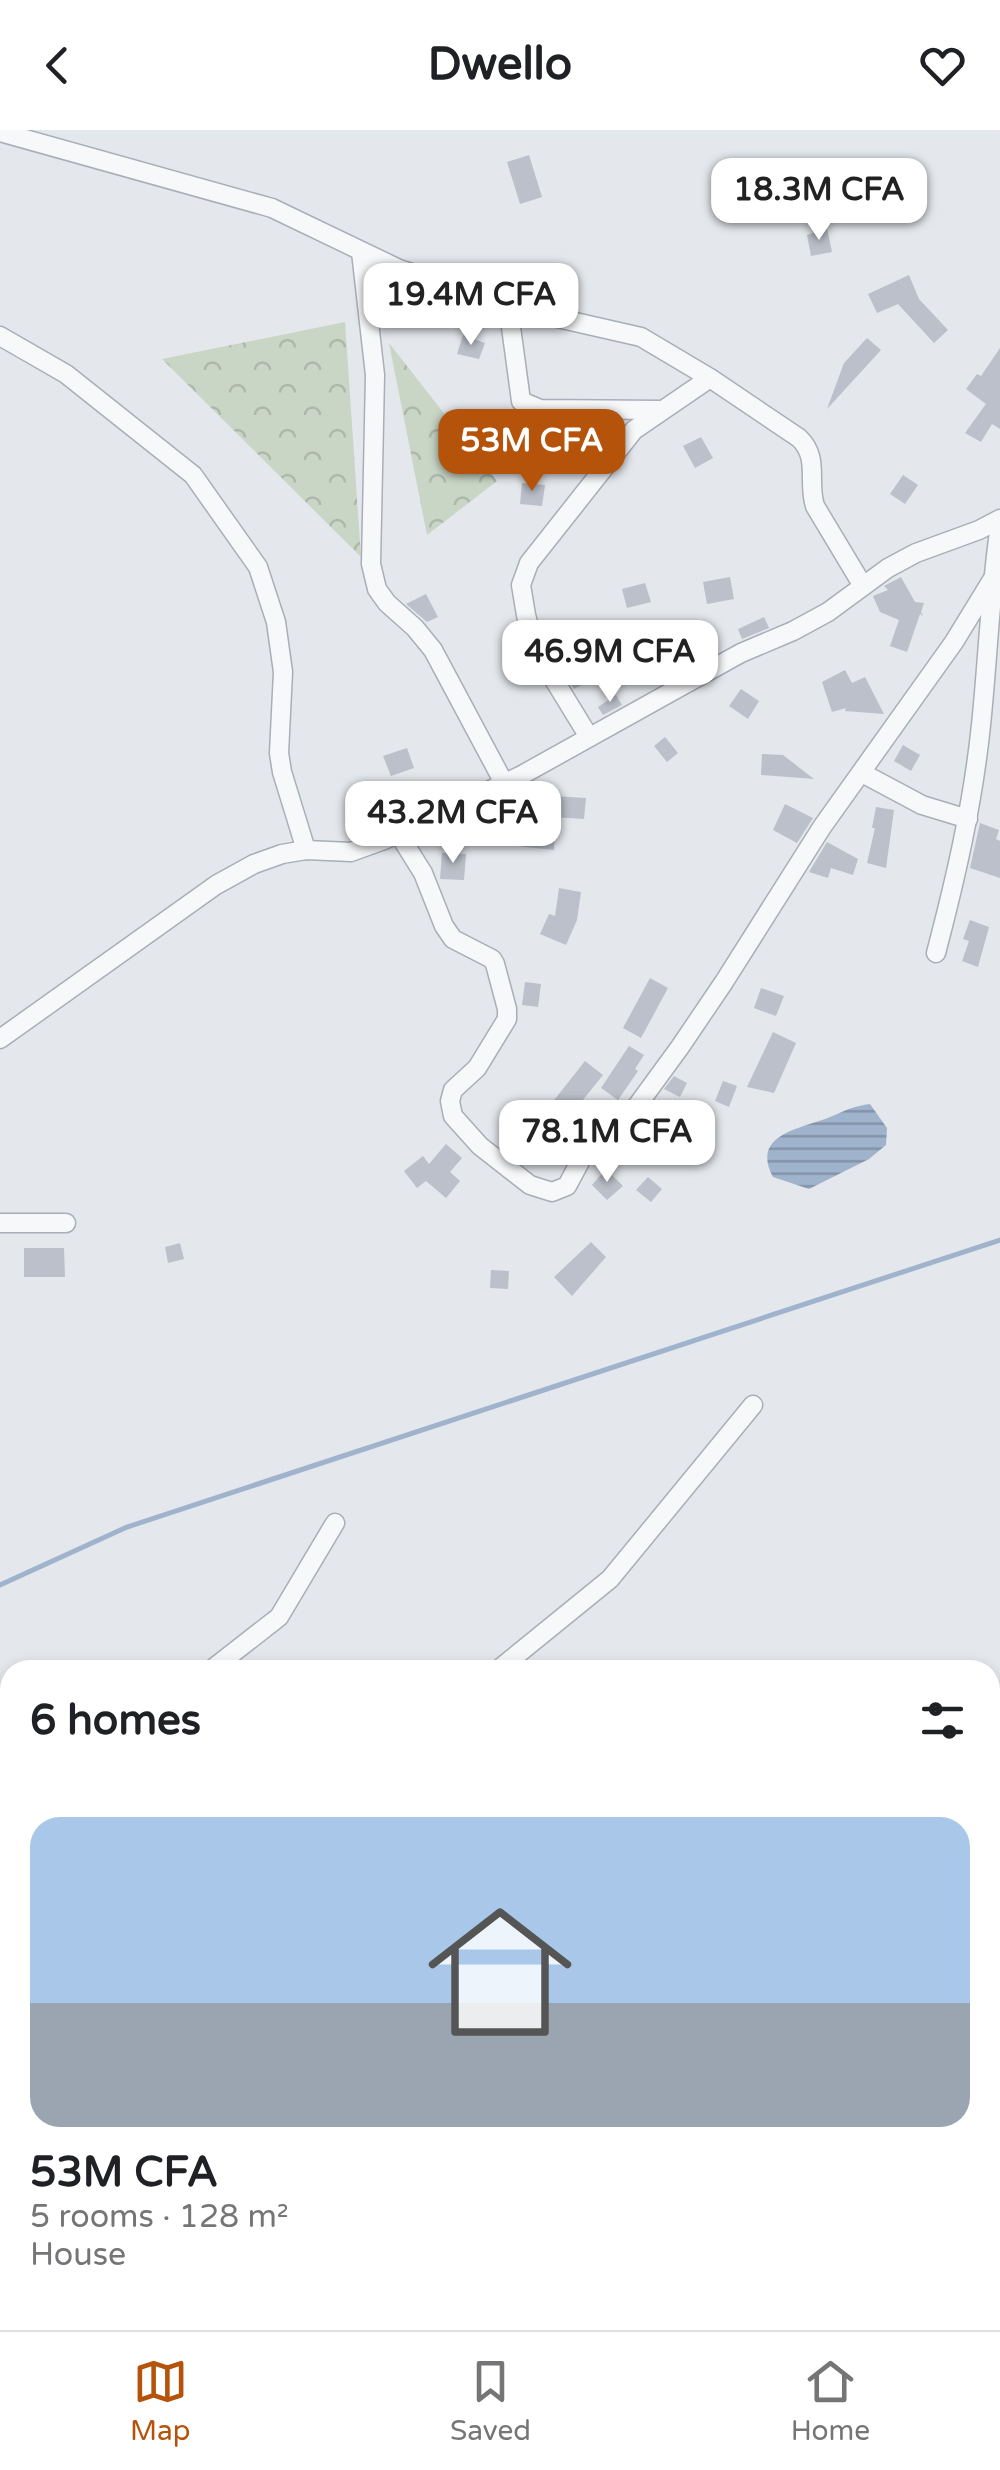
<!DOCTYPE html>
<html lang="en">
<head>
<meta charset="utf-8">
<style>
	:root { --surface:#fff; --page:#f6f6f6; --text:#202124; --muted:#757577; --line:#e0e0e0; --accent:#b45309 }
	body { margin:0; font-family:"Varela Round",sans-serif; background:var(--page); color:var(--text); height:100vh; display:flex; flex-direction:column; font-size:38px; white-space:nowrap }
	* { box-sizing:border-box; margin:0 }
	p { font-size:32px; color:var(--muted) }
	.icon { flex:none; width:55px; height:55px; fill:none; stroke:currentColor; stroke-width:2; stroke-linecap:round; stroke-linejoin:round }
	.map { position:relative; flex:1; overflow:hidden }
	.sheet { position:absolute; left:0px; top:1530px; width:1000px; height:670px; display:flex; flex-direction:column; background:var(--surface); border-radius:30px 30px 0 0; box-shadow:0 5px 15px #0003 }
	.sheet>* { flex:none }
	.price { position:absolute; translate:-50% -85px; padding:0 22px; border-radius:20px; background:#fff; color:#222; font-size:32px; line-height:65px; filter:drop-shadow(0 2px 5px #0008) }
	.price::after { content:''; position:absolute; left:50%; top:60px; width:30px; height:22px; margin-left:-15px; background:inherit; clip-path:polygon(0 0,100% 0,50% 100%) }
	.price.on { background:var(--accent); color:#fff }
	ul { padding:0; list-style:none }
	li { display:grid; align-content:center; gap:20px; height:530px; padding:0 30px }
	li span { display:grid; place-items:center; height:310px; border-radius:30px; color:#555 }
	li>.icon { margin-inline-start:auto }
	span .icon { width:180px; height:180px; fill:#fffc; stroke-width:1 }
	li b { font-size:42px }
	h2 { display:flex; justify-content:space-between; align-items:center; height:120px; padding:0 30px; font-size:42px }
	header { display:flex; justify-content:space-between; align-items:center; height:130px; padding:0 30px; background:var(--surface); font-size:45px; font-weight:700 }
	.tab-bar { display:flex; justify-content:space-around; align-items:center; height:140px; border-top:2px solid var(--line); background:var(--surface); font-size:28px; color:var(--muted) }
	.tab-bar a { display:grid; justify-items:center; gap:5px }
	.tab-bar .on { color:var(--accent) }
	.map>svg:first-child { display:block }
	.forest { fill:url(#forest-crowns) }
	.water { fill:url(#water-rules) }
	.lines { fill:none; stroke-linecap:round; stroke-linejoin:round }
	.stream { stroke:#9fb4cc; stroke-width:5 }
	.building { fill:#bbc0ca }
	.minor-casing { stroke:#a9aeb7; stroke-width:21 }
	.minor { stroke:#f7f8fa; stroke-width:18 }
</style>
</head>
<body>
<header><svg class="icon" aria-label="back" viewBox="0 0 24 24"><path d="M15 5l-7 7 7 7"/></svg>Dwello<svg class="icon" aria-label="heart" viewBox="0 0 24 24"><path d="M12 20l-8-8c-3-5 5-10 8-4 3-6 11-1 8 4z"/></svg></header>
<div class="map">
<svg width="1000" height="2200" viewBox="0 0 1000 2200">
	<defs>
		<pattern id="forest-crowns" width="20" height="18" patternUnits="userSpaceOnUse" patternTransform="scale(2.5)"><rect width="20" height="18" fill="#c9d6c5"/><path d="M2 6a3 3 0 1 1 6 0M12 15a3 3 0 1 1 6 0" fill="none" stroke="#adb8ab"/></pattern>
		<pattern id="water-rules" width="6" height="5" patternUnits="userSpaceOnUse" patternTransform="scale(2.5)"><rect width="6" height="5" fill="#9fb4cc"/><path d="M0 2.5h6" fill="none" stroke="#8293a7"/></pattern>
	</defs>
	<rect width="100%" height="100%" fill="#e4e7ec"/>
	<g class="forest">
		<path d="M345 192 361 427 162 229Z"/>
		<path d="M389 213 497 351 427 405Z"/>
	</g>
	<path class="water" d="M870 974 887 998 886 1015 869 1029 809 1059 773 1047C751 1006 797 999 825 989 844 982 848 977 870 974Z"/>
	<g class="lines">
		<path class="stream" d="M0 1455 127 1397 1000 1110"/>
	</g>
	<g class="building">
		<path d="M529 25 542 67 520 74 507 32Z"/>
		<path d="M827 98 832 122 811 126 807 105Z"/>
		<path d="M909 145 919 169 948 200 934 213 898 174 877 183 868 164Z"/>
		<path d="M463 205 485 213 479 229 457 224Z"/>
		<path d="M867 208 881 220 827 279 844 233Z"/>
		<path d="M1000 218V299L992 294 981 312 965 303 986 274 966 259 977 244 981 246Z"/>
		<path d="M701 307 713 328 695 338 683 316Z"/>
		<path d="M903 345 918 355 905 374 890 364Z"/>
		<path d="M522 353 545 355 542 376 520 374Z"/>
		<path d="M730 447 734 469 707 474 703 452Z"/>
		<path d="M901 447 915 472 924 473 921 482 923 486 920 484 907 522 890 516 899 490 880 482 873 466 888 460 884 456Z"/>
		<path d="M645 453 651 472 627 478 622 459Z"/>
		<path d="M426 464 438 487 427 492 406 474Z"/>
		<path d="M764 487 769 498 742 509 738 499Z"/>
		<path d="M574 528 586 553 574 559 560 535Z"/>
		<path d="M845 540 852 553 865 547 884 584 845 581 846 578 832 582 822 552Z"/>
		<path d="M741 559 759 571 748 589 729 576Z"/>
		<path d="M616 565 622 575 603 585 598 577Z"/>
		<path d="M665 607 678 623 667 632 654 616Z"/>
		<path d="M903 615 920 625 911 641 894 631Z"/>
		<path d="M407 618 414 638 391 646 383 626Z"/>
		<path d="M762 624 783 625 814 649 761 645Z"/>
		<path d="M553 666 586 668 584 689 552 687Z"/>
		<path d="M785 674 813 688 797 713 773 700Z"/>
		<path d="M876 677 894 680 886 738 867 733 875 698H872Z"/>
		<path d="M980 693 999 700 996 709 1000 711V748L970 738Z"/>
		<path d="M515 694 535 700 555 701 554 720 480 712 481 701 513 702Z"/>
		<path d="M827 712 858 729 853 745 831 738 828 748 809 742Z"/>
		<path d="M442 723 466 724 464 750 440 749Z"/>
		<path d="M559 758 581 762 577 790 566 815 540 804 549 784 555 786Z"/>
		<path d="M970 790 989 797 978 837 962 831 969 811 963 809Z"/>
		<path d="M650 848 668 858 641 908 623 898Z"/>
		<path d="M525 852 541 854 538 877 522 875Z"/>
		<path d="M761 858 784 866 776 886 754 878Z"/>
		<path d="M773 902 796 913 774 963 747 957Z"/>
		<path d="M629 916 644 925 635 939 638 941 618 970 601 958Z"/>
		<path d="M585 931 603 945 569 987 551 974Z"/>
		<path d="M674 946 687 953 680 967 664 959Z"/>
		<path d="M723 951 737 956 729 977 715 971Z"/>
		<path d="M662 977 678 991 652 1019 636 1005Z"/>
		<path d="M446 1014 462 1028 450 1042 460 1051 446 1068 426 1051 417 1058 404 1041 423 1026 429 1034Z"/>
		<path d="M606 1039 623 1056 607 1070 592 1055Z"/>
		<path d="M648 1047 662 1059 651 1072 636 1060Z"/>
		<path d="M591 1112 606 1127 572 1166 554 1147Z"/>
		<path d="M180 1113 184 1129 168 1133 165 1117Z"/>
		<path d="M24 1118H64L65 1147H24Z"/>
		<path d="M491 1140 509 1141 508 1159 490 1158Z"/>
	</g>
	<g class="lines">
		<g class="minor-casing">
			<g id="minor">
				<path d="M0 2 272 78 399 139 540 184 641 207 710 248 799 308C820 328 807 351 815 376L863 456"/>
				<path d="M361 122 375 245 371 434 377 459 387 473 415 498 433 520 504 653"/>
				<path d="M508 175 521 271 540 279 662 280"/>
				<path d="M0 206 66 244 193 345 258 437 276 492 283 542 279 623 282 642 306 720"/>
				<path d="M589 607 534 517 526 485 521 455 529 433 634 300 710 248"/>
				<path d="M862 643 922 675 968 689"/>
				<path d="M398 703 423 743 444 796 453 809 492 829 495 834 507 879V889L477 938 453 960 450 971 453 986 480 1016 530 1055 552 1062 567 1056 583 1026 634 980 680 917 724 852 822 697 954 512 992 450"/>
				<path d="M936 823C956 747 973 673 981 595 988 528 990 462 1000 395"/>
				<path d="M0 909 216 755 254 734 282 724 306 720 351 722 384 710 520 646 741 523 793 501 828 482 888 438 916 423 979 400 1000 389"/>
				<path d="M0 1093H66"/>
				<path d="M211 1540 279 1487 335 1393"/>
				<path d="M498 1540 610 1449 753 1275"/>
				<path d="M990 1611 1000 1609"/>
				<path d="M990 1628 1000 1637"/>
				<path d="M0 1716 10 1707"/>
				<path d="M0 1835 10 1828"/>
				<path d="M14 2200 16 2190"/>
			</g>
		</g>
		<use href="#minor" class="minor"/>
	</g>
</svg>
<b class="price" style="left:819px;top:113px">18.3M CFA</b>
<b class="price" style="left:471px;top:218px">19.4M CFA</b>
<b class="price on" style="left:532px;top:364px">53M CFA</b>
<b class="price" style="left:610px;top:575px">46.9M CFA</b>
<b class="price" style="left:453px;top:736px">43.2M CFA</b>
<b class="price" style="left:607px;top:1055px">78.1M CFA</b>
<section class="sheet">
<h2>6 homes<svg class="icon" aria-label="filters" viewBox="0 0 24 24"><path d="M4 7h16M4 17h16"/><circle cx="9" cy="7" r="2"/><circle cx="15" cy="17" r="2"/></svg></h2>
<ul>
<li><span style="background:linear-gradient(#a9c7e8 60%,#9aa5b1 0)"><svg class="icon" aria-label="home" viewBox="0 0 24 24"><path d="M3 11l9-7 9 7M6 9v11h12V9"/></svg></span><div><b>53M CFA</b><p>5 rooms · 128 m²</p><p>House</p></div></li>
</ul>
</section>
</div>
<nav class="tab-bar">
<a class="on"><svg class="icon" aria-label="map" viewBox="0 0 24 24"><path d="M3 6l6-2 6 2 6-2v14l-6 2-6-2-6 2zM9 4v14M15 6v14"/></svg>Map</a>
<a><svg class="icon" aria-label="saved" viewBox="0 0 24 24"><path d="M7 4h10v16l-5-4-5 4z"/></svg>Saved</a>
<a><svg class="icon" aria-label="home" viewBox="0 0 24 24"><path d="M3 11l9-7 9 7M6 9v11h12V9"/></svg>Home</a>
</nav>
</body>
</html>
